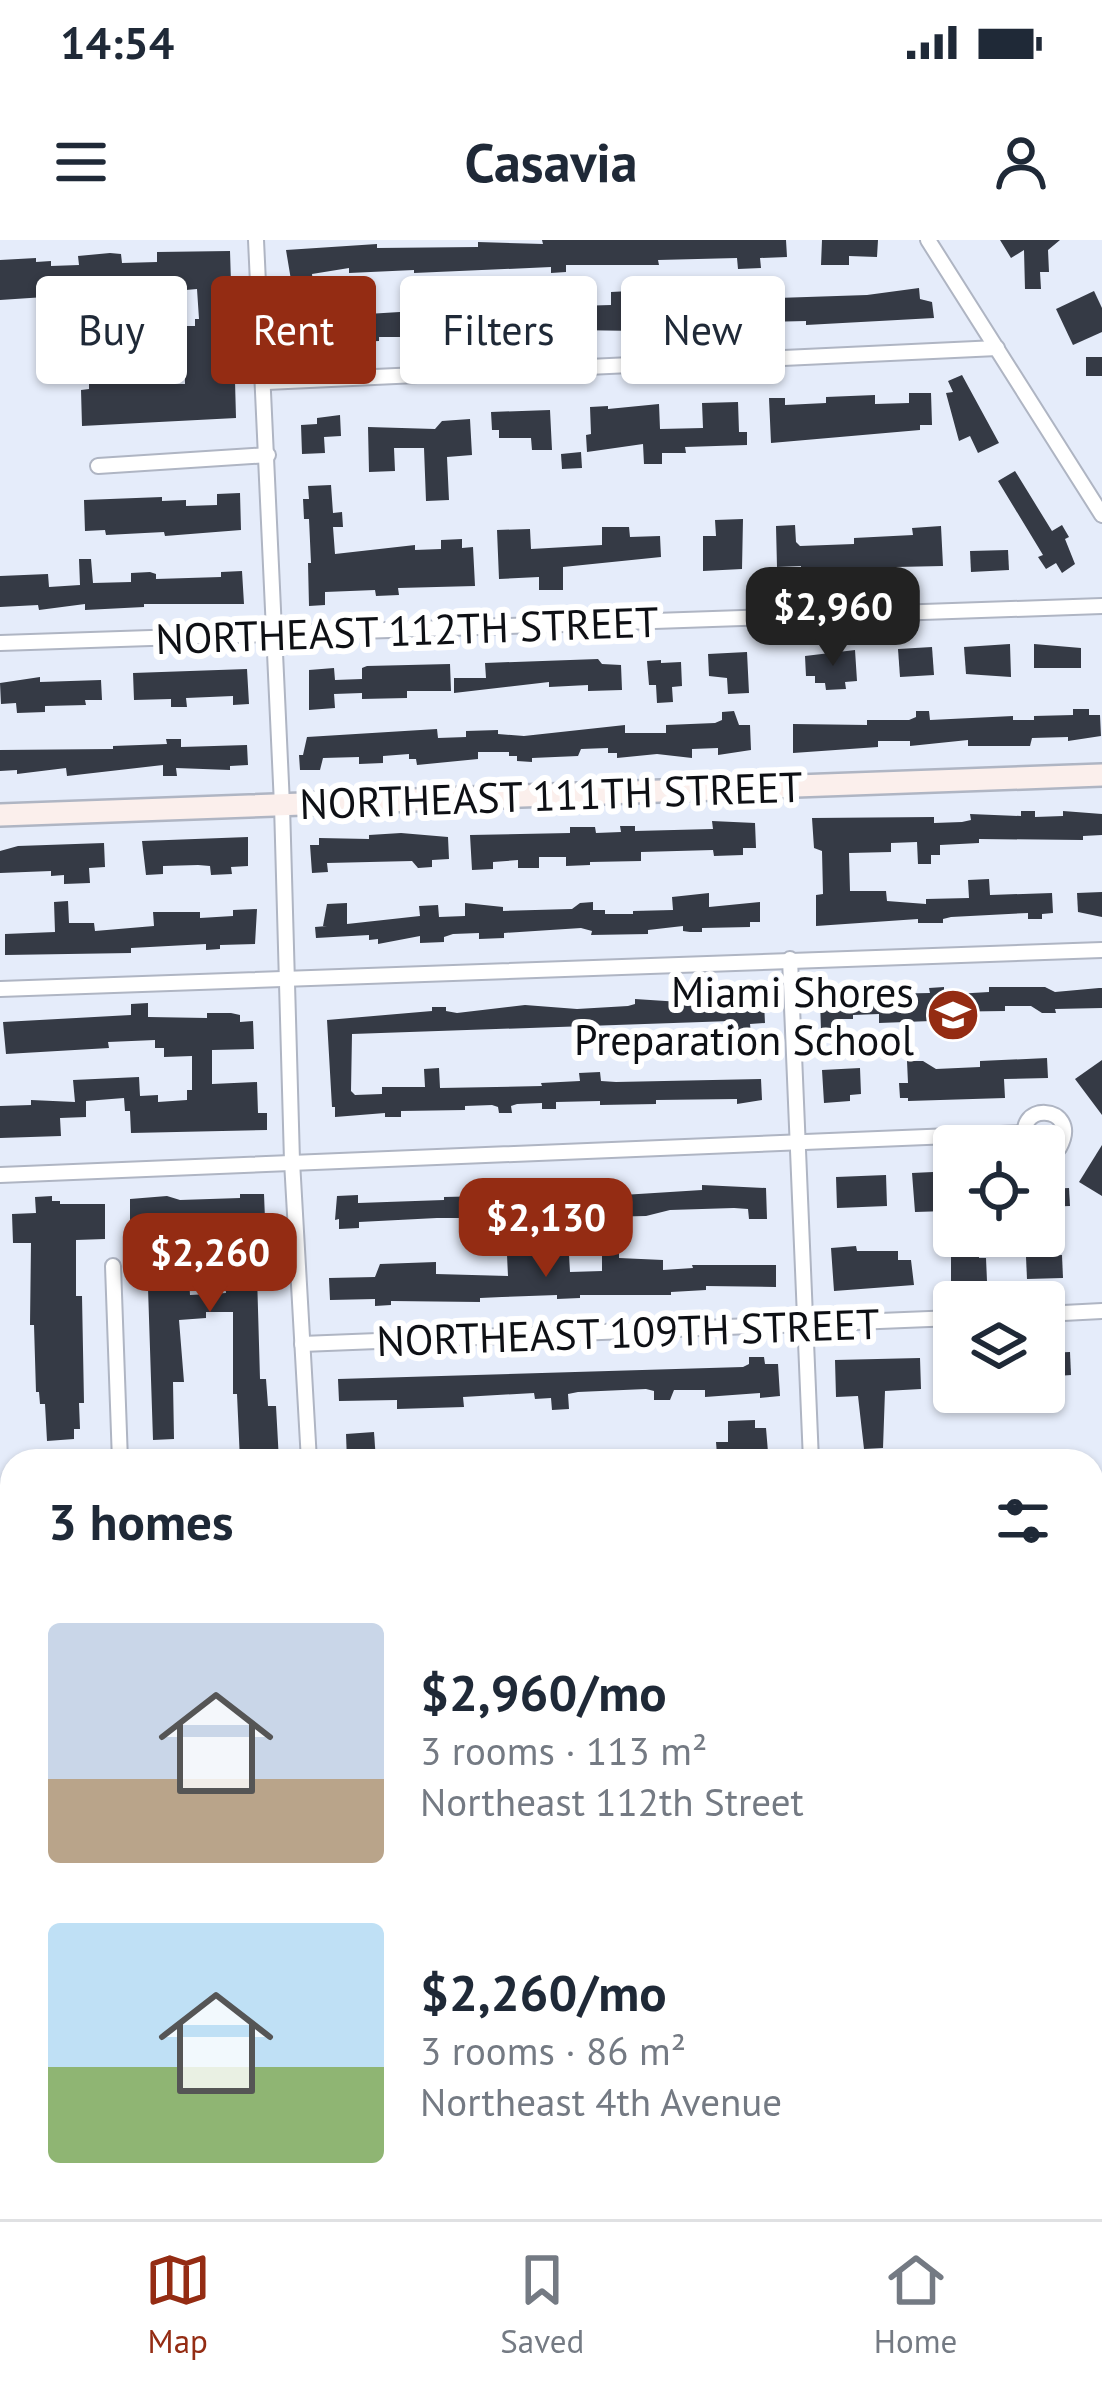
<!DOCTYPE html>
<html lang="en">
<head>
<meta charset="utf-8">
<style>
	:root { --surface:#fff; --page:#f6f6f7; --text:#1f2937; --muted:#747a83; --line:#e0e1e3; --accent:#942c13 }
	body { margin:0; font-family:"PT Sans",sans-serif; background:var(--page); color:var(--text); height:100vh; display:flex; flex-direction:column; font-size:45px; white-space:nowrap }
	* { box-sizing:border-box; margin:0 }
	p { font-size:39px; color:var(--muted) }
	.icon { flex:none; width:66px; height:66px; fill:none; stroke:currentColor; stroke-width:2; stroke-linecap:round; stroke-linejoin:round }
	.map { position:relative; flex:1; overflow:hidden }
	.side { position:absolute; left:0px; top:1209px; width:1104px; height:771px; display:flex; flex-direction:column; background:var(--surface); border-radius:36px 36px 0 0; box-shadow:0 3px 9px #0004 }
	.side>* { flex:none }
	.guide { position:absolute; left:36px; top:36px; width:1032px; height:108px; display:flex; gap:24px }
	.buttons { position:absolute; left:933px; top:885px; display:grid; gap:24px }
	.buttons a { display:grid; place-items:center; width:132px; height:132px; border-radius:12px; background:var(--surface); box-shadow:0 3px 9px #0004; font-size:60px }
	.price { position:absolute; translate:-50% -102px; padding:0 27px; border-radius:24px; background:var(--accent); color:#fff; font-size:39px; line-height:78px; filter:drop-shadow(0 3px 6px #0008) }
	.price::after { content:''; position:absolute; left:50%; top:72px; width:36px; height:27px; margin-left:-18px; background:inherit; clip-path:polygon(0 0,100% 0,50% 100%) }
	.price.active { background:#222; color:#fff }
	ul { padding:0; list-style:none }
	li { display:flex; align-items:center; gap:36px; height:300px; padding:0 48px }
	li span { display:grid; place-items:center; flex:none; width:336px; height:240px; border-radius:12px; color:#555 }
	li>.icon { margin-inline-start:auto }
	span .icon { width:144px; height:144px; fill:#fffc; stroke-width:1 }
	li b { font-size:51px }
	h2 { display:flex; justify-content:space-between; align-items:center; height:144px; padding:0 48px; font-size:51px }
	.pill { padding:0 42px; border-radius:12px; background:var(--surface); box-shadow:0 3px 9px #0004; font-size:42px; line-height:108px }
	.pill.active { background:var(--accent); color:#fff }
	.status { display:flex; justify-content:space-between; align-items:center; height:84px; padding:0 60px; background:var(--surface); direction:ltr }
	.status svg { height:33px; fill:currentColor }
	header { display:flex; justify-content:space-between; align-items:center; height:156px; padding:0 48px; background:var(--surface); font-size:54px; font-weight:800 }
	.tabs { display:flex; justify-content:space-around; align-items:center; height:168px; border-top:3px solid var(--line); background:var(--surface); font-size:33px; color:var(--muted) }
	.tabs a { display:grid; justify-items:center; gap:6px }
	.tabs .active { color:var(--accent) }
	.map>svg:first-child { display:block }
	.building { fill:#353a45 }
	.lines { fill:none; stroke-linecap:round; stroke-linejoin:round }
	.lane-casing { stroke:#afb5c3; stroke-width:12 }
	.street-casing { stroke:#afb5c3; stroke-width:18 }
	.secondary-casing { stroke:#afb5c3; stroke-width:26 }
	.lane { stroke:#fff; stroke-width:8 }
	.street { stroke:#fff; stroke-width:14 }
	.secondary { stroke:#fbefec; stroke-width:21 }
	.labels { text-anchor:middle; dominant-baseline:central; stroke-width:12; stroke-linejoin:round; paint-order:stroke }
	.street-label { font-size:42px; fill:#0e1015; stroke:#fff }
	.poi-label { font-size:42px; fill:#0e1015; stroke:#fff; text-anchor:end }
</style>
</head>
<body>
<div class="status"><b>14:54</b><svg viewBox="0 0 49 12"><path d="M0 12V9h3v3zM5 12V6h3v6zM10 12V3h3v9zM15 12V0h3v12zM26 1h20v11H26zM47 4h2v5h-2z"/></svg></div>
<header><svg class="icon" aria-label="menu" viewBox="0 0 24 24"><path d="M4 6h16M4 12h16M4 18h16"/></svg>Casavia<svg class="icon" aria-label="person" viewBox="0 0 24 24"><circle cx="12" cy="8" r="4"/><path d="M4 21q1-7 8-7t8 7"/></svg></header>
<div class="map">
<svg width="1102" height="1979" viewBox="0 0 1102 1979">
	<rect width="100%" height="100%" fill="#e5ecfa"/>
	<g class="building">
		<path d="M542 0H786L787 17 760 18 761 28 738 29 737 18 658 20 659 25H566V32L551 33V27L414 33V30L349 33V28L312 34 313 43 292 46 286 10 377 4V8L478 7V2L543 4Z"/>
		<path d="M822 0H878L877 17 849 16V25H821Z"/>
		<path d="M1000 0H1060L1048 10 1049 32H1040L1041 49H1025L1024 10 1011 18Z"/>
		<path d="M230 11 231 43 214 44 217 97H221V107H225L226 141H235L236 178 82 186 81 150 89 149V144H185L184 86H195V79H199L197 49 118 56 119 70 95 71 94 46 59 48 60 56 0 60V20L36 18V22L51 21V26L79 25 78 16 110 13 121 14 122 23 157 22V12Z"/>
		<path d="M919 48 920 59 932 62 934 78 806 85V81L764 82V86L702 85 703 89 676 90V86L638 87 639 91 573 90V94L547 95V89L482 96V92L442 94 443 97H379V101L340 103 290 101 293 69 315 71V76L351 80V75L416 71V64L439 63V70L611 65V52L630 51V63L867 55Z"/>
		<path d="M1094 51 1102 68V92L1073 105 1056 69Z"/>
		<rect x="1086" y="117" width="16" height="19"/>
		<path d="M962 135 999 203 978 213 970 196 959 201 946 153 953 152 948 141Z"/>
		<path d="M909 153H931L932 185H920V190L771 203 769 158H785V165L826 163V157L875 155V164L909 163Z"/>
		<path d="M738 162 739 192H747V205L685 207 686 213H662V224H644L643 204 587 212 586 195 591 194 590 167 608 166V169L659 164 660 189 703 188 702 163Z"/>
		<path d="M550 170 552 210H532L531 198H499V190H492L491 172Z"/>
		<path d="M340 175 341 196 324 197 325 213 302 214 301 185 317 184V178Z"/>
		<path d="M470 179 472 215 447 217 449 260 426 261 424 208H394L395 231 369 232 368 187 435 189 442 181Z"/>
		<path d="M581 212 582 228 562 229 561 214Z"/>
		<path d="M1015 231 1052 291 1062 285 1069 297 1065 299 1075 324 1062 333 1056 323 1046 329 1038 317 1043 315 998 241Z"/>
		<path d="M331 245 333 273 342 272 343 287H333L335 314 415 305V310L441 309V300L462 299V308L473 307 475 346 398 348 399 355 376 356 375 350 325 352V365L309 366 308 323H311L309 279H304L303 259H309L308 246Z"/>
		<path d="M240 253 241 290 165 296 164 292 106 295 105 290 85 291 84 260 162 257V261L186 260V266L217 265V254Z"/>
		<path d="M743 279 742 329 703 331V296H716L715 280Z"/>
		<path d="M795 285 796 302 800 306 854 304V298L913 295 912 288 941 286 943 326 896 327 895 338 878 339V332L826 337V333H801V326L777 327 776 286Z"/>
		<path d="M602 287H629L630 297 660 296 661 317 563 327V350H539V337L499 339 497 290 530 289 531 309 602 305Z"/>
		<path d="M1008 310 1009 330 971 332 970 311Z"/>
		<path d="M79 319H91L93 343 131 342V333L150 332 156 334V339L221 337V332L242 331 244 364H144V367L85 370V364L39 370 38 365 0 367V336L48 334 49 347 80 345Z"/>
		<path d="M1010 404 1011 437 966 434 964 407Z"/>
		<path d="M1034 404 1081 408V428H1034Z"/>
		<path d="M932 407 934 435 900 437 898 409Z"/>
		<path d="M855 410 857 441 845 442 846 449 826 450 825 443H815V436H806L805 416Z"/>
		<path d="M747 412 749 453 728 454 727 438 709 436 708 414Z"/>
		<path d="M598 419 602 424 621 425 622 450 588 451V445L549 447V442L454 453V438H486L485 423Z"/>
		<path d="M661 420V423L681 422 682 446 672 447 673 462 657 463 656 445H649L647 421Z"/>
		<path d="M450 424 451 451H407V458L362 459V453L334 454 335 468 309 470V430L334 428 335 440 362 439V428L367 426Z"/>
		<path d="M247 429 249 464 233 465V456L186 458 187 467H171V459L134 460 133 433Z"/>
		<path d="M40 437V442L101 440 102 460H85L86 465 45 466V472L17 473 16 463 1 464 0 443Z"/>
		<path d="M1073 469H1089V475H1100L1101 496 1068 501V497L1032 498 1030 506H968V500L910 506V501H878V507L793 513V484L867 485V480H909L916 477V471H929L930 480 1013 476V480H1034V476L1073 475Z"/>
		<path d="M734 471 739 485H750L751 510 718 515V508L692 509V518L657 514 617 518V513H608V508L581 509 578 516 532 518V522L517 521V516H509V512H478V519L417 525 416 519H409V514L383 516V523L359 524V517L323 518 320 530H300L299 515H303L307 497 437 489 438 498 466 497V491L498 490V494L524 496 625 485V493H666V485L715 483 722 480V472Z"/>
		<path d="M166 499H181V507L247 505 248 525 230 526V530L176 528 177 536H163V525L67 536 66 528 17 534V530L0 531V510L113 509V506L167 504Z"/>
		<path d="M1021 571H1035V577L1063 576V571L1102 574V595L1083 596V600L979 599V603L940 605V615H931V624H918L917 602 891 603V612L849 613 850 651H886L887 661 926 664V659L969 658 968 640 989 639 990 655 1052 653 1053 673 1042 674V679H1028V673L951 677 943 679V683H918V679L816 686V655L823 654 822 611 814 608 812 578 934 577V583L962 582 971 580 970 574 1021 576Z"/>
		<path d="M712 581 755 583 756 608H743V615L714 616 713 610 641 612V621L590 622V625L566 626V617H539V628H518V620L493 622V629L472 630 470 595 570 593V587H595L596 593 621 592 620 586H635V591L713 589Z"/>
		<path d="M401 593 448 597 449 619 432 620V627L418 628 412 621 327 623 328 632 312 633 310 605H319V598L369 599V595Z"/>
		<path d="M248 597V626L231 627 232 634 211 635 210 626 198 625 163 626V634L146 635 142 601Z"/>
		<path d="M104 603 105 627 89 628 90 643 64 644V635L51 636V631L0 633V611L18 606Z"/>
		<path d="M1102 652V677L1078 672 1077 653Z"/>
		<path d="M709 653V667L760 662V682H750V687L702 688V692H690L683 691V686L648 690V694L591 695 592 691 581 688 504 693V698L479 699V693L453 694 444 697V702L420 703V696L378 704V699L369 700V695L316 698 315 687 327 686H323L327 664 347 663V684L420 676 419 666 438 665 439 677 465 676V663L503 667V671L572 669 580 663 593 662V670H605V674H633V671L673 670 672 657Z"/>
		<path d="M68 661 69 683H94L95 691 154 686 153 672H200V678L233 676V670L257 669 255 704 220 705V709L206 710V704L131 708V713L5 715V694L55 692 54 662Z"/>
		<path d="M944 747V752L955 754 989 752V747H1045L1055 752 1099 748H1102V768L1055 769 1056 773H1042L1031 766H1005V771L931 772V781L879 783V774L853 775V779H841L840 790H821L820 760H827V755H842V759H871L879 754 930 753 929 748Z"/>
		<path d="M711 756V761L764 763 765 783 750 784 751 794 731 795V781L352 794 351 851 355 855 382 854V847H425L424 829 439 828 440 848 542 846 541 843 580 841 579 833 600 832 601 841 616 842 761 839 762 860 737 864V859L656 860V864L600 865V861L556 862V869H542V863L517 864 511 866 512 873H499L498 867 492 865 465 866V870L401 871V877H385V873L335 877V867H332L327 780 432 771V767H446V771L457 773 525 765 577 769 628 766 635 764V759L696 763V757Z"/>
		<path d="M148 763V777L207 778V773H231L240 775V782L253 781 254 809 212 810V844L257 842 258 873H267V890L131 893 130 871H125L124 858 86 861V877L60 878 61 896 0 898V866L31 865V860L75 862 73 840 139 837 140 856 158 855V862L187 860V850H192V816L164 817V808H155V800L108 802 109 808 6 814 3 782 131 775V764Z"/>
		<path d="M1047 818 1048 838 1004 839 1005 858 908 861V858H900L899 843H908L907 821H923L936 829 980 827V821Z"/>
		<path d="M1102 820V875L1075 839Z"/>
		<path d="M860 828 861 854 850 855V861L824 863 822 830Z"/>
		<path d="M1102 905V956L1079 942Z"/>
		<path d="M954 931V964H947V971L915 972 912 933Z"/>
		<path d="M886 935 887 966 837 968 836 937Z"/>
		<path d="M702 945 766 948 767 979H749L748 969 734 968 670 970 646 976 508 979V984H489V978H437L359 982V988L339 989V979L335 980 337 956 358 955V963L444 960V957L488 956 505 953V949L520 948 542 951V956H559V959L702 950Z"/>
		<path d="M1069 948 1070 966 1044 967V949Z"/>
		<path d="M240 954H264L266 1004H262L263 1035H257L260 1139H266L268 1166H276L279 1221H240L237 1154H233V1072H206V1078L179 1080 184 1142H173L174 1199 153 1200 148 1048 143 1049 142 1023 188 1021 190 1055 226 1053 224 1016 242 1015 241 989H212V985L201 986V981H175V991H160V980H130V959L167 956 180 960 240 958Z"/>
		<path d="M52 956V961H60V964H105V999L76 1000V1056H82L84 1163H79L80 1189H74V1199L47 1201 45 1164H40L39 1152H36L34 1085H30L31 1003H13L12 974 36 973 35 957Z"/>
		<path d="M602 1002H619V1018L663 1020V1030L693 1028 692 1025H776V1047L706 1046V1050L671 1052V1055H580V1058L557 1059V1055L502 1057 480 1058V1062L391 1061V1065L375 1066V1059L330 1060 329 1038 375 1037 380 1024 436 1022V1034L508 1036 507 1015 548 1014 569 1015 570 1032 602 1031Z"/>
		<path d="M856 1006 857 1011H898V1020H911L914 1045 834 1051 831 1008Z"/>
		<path d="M979 1006V1018H986L987 1041 951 1042V1016H959V1007Z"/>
		<path d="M1062 1015 1063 1038 1027 1039 1026 1017Z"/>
		<path d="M1070 1112 1071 1135 1044 1137V1113Z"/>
		<path d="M749 1117H764L765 1124H778L780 1156 760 1158V1153L705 1157V1150H674L670 1160H654V1151L646 1149 578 1152 568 1154 569 1169 552 1170 551 1158 535 1159 534 1153 463 1157 464 1167 397 1169V1160L339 1161 338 1139 743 1127 749 1124Z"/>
		<path d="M920 1118 921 1149 885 1151 883 1208 864 1209 858 1156 836 1157 835 1120Z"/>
		<path d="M755 1180V1188H766L768 1212 717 1215 716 1202H728V1181Z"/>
		<path d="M374 1192 376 1221H347L346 1194Z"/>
	</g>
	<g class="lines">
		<g class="lane-casing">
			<g id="lane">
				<path d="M1092 1757 1102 1756"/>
				<path d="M558 1968 559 1979"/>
				<path d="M606 1968 607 1979"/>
			</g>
		</g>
		<g class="street-casing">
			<g id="street">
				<path d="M256 0 282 565 292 921 309 1221"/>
				<path d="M928 0 1102 275"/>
				<path d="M266 142 997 108"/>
				<path d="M98 226 268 215"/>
				<path d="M0 403 1102 366"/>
				<path d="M790 719 811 1221"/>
				<path d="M0 749 1102 710"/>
				<path d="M1029 906C1007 860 1084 863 1059 908L1044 913"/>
				<path d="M0 935 1024 893"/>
				<path d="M113 1026 120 1221"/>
				<path d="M1044 1074 1102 1071"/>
				<path d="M302 1104 954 1078"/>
				<path d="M0 1316 12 1315"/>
				<path d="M1092 1325 1102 1324"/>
				<path d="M0 1341H12"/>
				<path d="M1092 1635 1102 1634"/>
				<path d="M0 1792 12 1791"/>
				<path d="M1092 1886H1102"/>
				<path d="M151 1968V1979"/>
				<path d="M341 1968V1979"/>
				<path d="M840 1968V1979"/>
			</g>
		</g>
		<g class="secondary-casing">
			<path id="secondary" d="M0 575 1102 535"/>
		</g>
		<use href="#lane" class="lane"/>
		<use href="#street" class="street"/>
		<use href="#secondary" class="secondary"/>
	</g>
	<defs>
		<g id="school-disc" transform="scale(2.7)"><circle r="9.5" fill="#942c13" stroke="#fff"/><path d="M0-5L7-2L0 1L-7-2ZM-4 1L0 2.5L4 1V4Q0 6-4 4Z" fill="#fff"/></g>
	</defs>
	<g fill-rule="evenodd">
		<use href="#school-disc" x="953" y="775"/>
	</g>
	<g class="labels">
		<g class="street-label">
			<text transform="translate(407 390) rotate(-2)">NORTHEAST 112TH STREET</text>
			<text transform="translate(551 555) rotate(-2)">NORTHEAST 111TH STREET</text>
			<text transform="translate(628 1092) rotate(-2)">NORTHEAST 109TH STREET</text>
		</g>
		<g class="poi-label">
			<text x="914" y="751">Miami Shores<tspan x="914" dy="48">Preparation School</tspan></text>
		</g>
	</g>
</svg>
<div class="buttons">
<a><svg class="icon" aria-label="locate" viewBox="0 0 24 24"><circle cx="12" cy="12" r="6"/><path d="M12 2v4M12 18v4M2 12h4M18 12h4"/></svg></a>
<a><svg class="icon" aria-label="layers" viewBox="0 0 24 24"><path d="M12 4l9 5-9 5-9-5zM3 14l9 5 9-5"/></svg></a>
</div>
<b class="price active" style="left:833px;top:429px">$2,960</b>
<b class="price" style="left:546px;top:1040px">$2,130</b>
<b class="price" style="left:210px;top:1075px">$2,260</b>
<div class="guide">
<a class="pill">Buy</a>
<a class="pill active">Rent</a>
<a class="pill">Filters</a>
<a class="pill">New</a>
</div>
<section class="side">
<h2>3 homes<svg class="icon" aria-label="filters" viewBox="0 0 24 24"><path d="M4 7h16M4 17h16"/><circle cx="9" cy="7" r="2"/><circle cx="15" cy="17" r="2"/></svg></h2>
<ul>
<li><span style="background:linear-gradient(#c9d6e8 65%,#b9a48a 0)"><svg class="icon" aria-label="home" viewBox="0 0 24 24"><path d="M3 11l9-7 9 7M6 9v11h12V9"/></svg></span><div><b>$2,960/mo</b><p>3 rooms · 113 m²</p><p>Northeast 112th Street</p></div></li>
<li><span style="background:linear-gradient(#bfe0f5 60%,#8fb573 0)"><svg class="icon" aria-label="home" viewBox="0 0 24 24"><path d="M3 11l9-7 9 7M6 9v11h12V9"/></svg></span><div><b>$2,260/mo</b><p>3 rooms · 86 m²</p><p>Northeast 4th Avenue</p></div></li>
</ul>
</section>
</div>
<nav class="tabs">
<a class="active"><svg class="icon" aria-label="map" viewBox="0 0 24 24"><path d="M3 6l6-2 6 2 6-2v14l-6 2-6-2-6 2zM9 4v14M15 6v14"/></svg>Map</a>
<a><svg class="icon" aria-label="saved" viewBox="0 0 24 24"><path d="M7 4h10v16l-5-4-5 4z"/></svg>Saved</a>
<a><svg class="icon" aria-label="home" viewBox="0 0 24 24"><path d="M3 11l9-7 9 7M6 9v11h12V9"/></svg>Home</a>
</nav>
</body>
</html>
